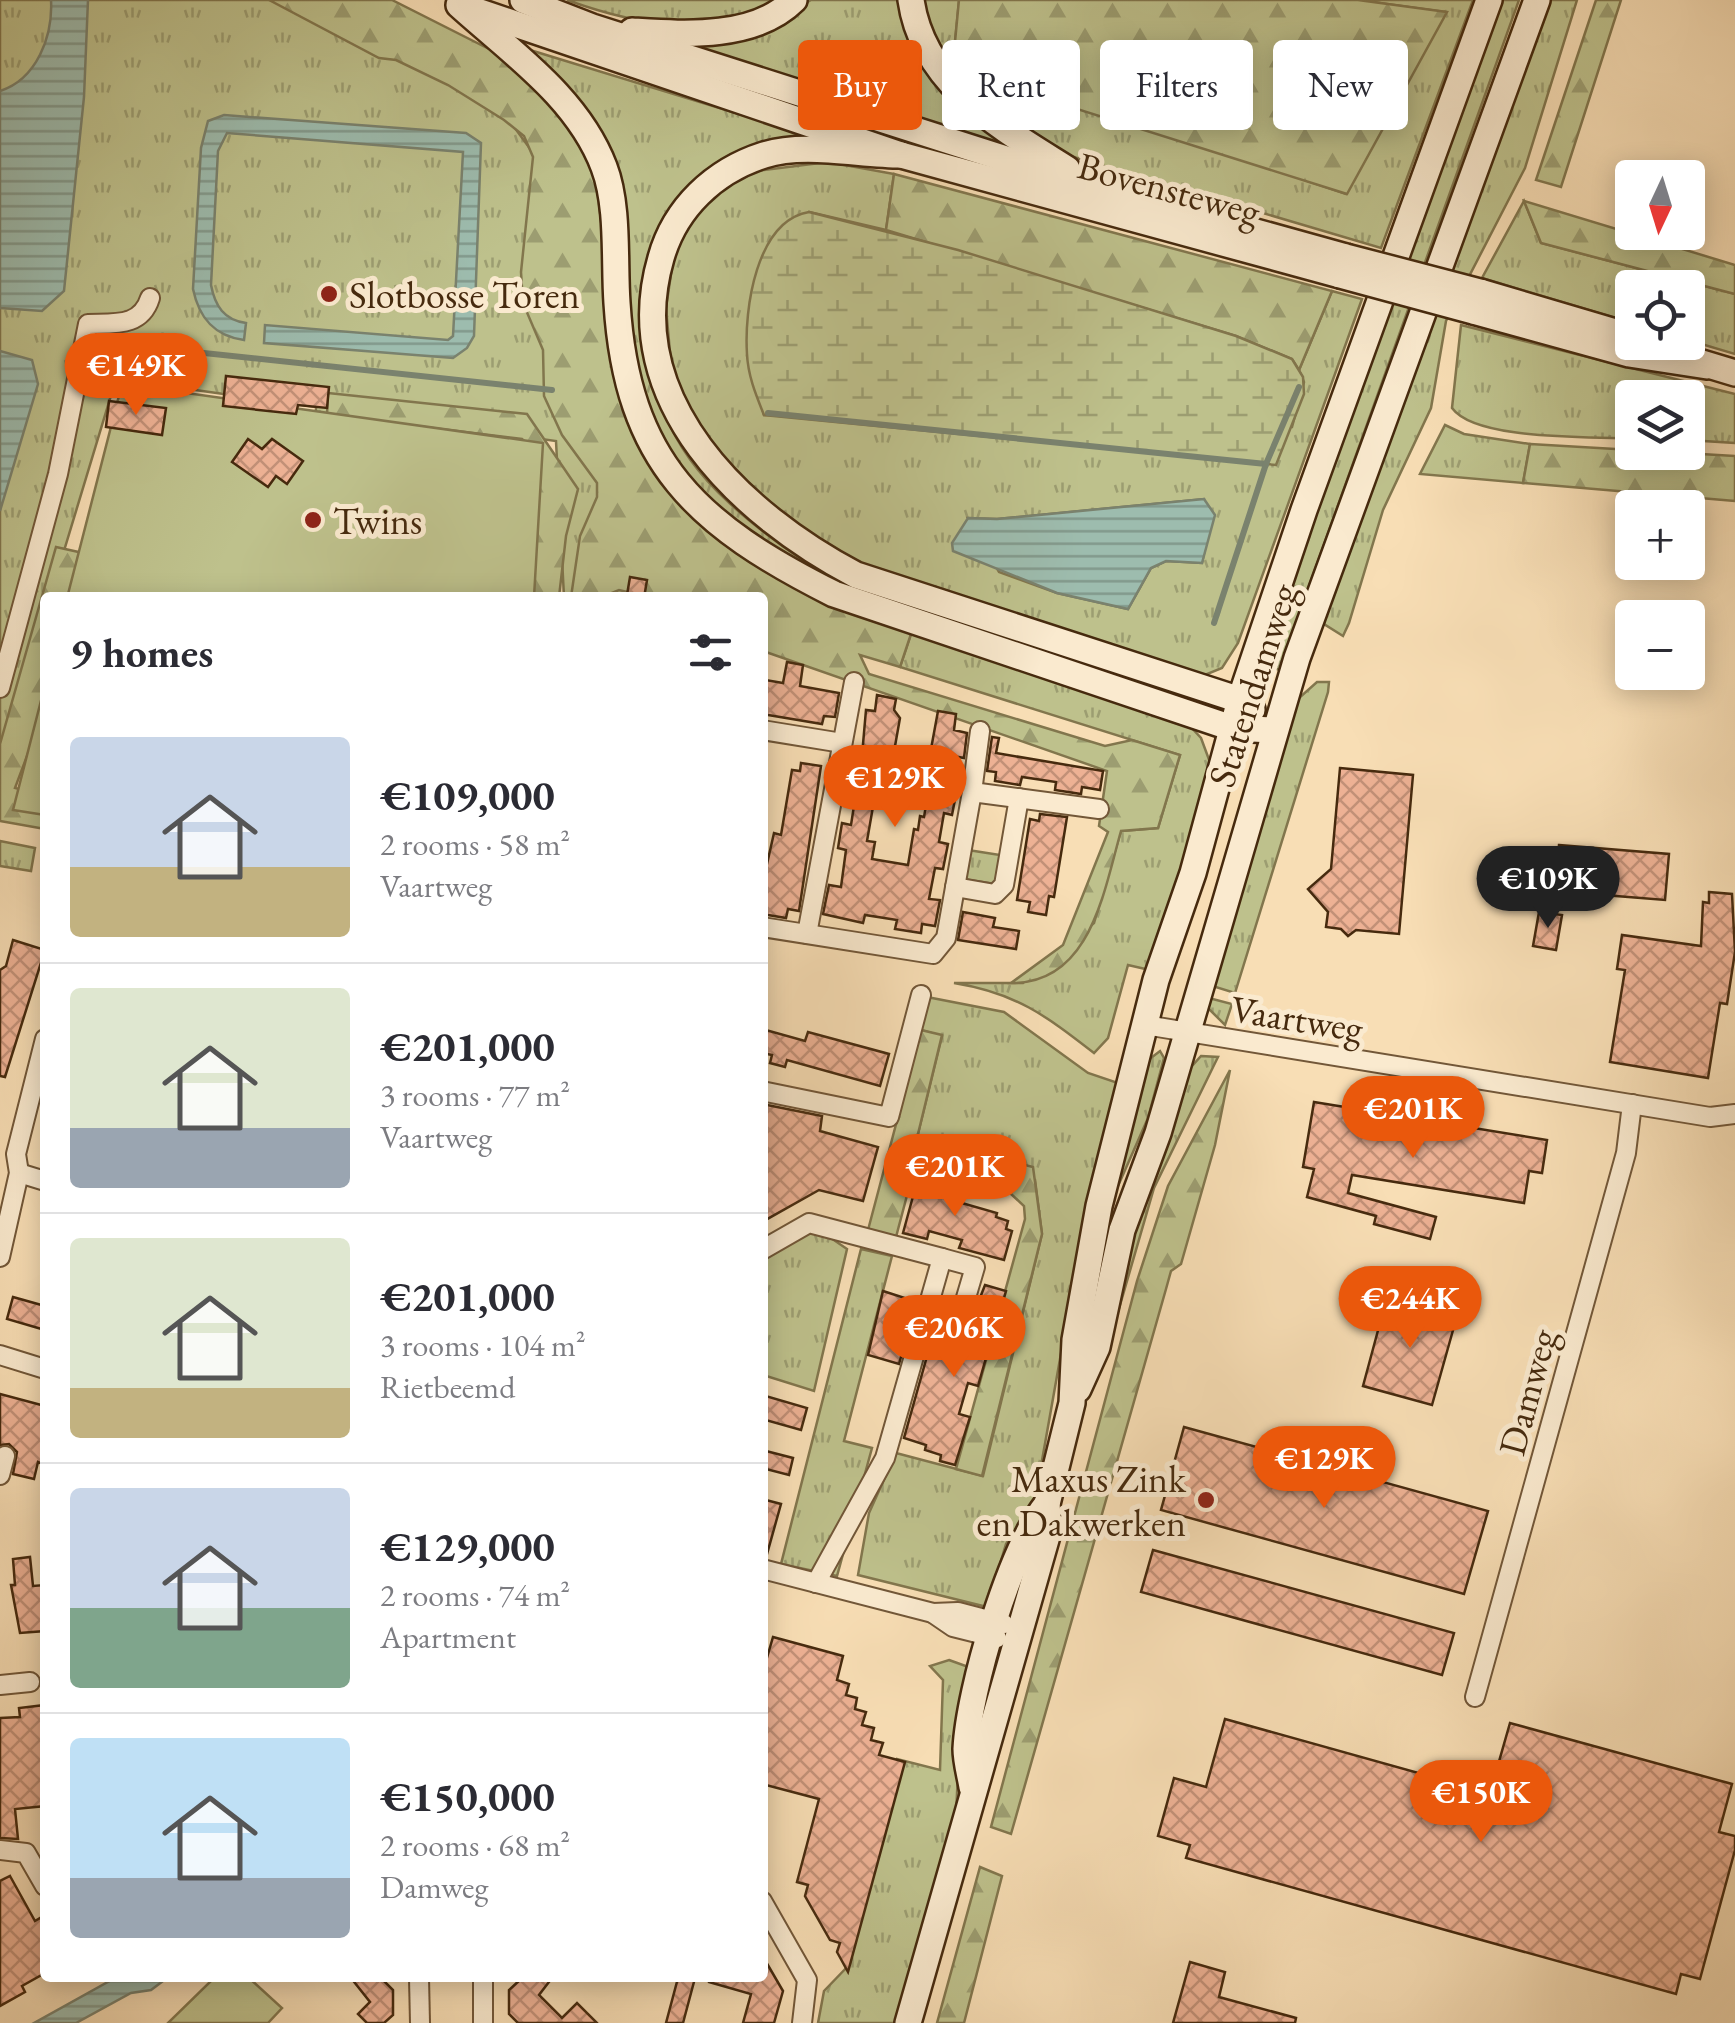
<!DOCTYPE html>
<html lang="en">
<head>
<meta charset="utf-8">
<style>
	:root { --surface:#fff; --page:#f2f2f3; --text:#2b2b33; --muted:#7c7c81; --line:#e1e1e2; --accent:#ea580c }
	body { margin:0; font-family:"EB Garamond",serif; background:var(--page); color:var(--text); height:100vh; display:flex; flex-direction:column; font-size:38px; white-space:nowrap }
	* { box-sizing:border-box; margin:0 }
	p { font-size:32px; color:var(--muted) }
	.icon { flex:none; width:55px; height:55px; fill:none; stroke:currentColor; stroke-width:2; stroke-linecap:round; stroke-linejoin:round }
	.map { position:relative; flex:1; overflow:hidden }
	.details { position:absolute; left:40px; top:592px; width:728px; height:1390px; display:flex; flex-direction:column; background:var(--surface); border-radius:10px; box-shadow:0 5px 25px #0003 }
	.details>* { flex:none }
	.hud { position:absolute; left:798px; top:40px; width:788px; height:90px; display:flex; gap:20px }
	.needle { width:65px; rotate:184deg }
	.fabs { position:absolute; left:1615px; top:160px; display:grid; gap:20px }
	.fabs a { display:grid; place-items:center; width:90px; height:90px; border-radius:10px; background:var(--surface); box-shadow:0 5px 25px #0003; font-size:50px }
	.price { position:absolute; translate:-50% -85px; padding:0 22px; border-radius:35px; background:var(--accent); color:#fff; font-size:32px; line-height:65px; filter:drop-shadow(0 2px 5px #0008) }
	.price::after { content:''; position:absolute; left:50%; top:60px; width:30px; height:22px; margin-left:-15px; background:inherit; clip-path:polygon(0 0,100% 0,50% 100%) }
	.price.current { background:#222; color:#fff }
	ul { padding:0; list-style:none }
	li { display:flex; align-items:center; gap:30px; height:250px; padding:0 30px }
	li+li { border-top:2px solid var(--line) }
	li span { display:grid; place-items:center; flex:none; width:280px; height:200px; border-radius:10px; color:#555 }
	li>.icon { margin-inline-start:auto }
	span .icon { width:120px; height:120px; fill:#fffc; stroke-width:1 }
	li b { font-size:42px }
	h2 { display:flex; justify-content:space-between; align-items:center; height:120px; padding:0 30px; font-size:42px }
	.pill { padding:0 35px; border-radius:10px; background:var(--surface); box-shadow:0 5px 25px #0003; font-size:35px; line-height:90px }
	.pill.current { background:var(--accent); color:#fff }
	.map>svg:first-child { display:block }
	.grass { fill:url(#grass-tufts); stroke:#82764d; stroke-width:2.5; fill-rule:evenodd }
	.forest { fill:url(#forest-firs); stroke:#82764d; stroke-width:2.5 }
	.wetland { fill:url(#wetland-marsh); stroke:#82764d; stroke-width:2.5 }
	.garden { fill:#bec18c; stroke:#82764d; stroke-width:2.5 }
	.water { fill:url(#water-rules); stroke:#7a826e; stroke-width:2.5 }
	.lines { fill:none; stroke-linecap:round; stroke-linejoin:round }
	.stream { stroke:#7a826e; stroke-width:6 }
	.building { fill:url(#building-cross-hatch); stroke:#462a0e; stroke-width:2.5 }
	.minor-casing { stroke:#725738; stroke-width:22 }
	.secondary-casing { stroke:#462a0e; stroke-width:30 }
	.minor { stroke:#faeacf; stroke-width:18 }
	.secondary { stroke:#faeacf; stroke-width:25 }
	.secondary-bridge-casing { stroke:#462a0e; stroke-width:30; stroke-linecap:butt }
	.secondary-bridge { stroke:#faeacf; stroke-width:25 }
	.poi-dot { fill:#8f2418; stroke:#faeacf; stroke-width:4 }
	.labels { text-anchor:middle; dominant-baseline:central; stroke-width:10; stroke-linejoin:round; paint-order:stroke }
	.street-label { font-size:38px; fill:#462a0e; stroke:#faeacf }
	.poi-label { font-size:38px; fill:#462a0e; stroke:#faeacf; text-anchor:start }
</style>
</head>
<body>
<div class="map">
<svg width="1735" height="2023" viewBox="0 0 1735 2023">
	<defs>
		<pattern id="grass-tufts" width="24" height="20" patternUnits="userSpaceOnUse" patternTransform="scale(2.5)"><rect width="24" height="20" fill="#bec18c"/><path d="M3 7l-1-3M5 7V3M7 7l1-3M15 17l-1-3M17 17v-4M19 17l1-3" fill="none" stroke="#9c9d71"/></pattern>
		<pattern id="forest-firs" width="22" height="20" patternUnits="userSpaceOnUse" patternTransform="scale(2.5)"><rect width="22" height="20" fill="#bec18c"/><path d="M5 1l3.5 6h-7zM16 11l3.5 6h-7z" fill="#9c9d71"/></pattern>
		<pattern id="wetland-marsh" width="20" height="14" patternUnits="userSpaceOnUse" patternTransform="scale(2.5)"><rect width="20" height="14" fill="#bec18c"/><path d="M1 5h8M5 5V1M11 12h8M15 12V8" fill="none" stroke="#9c9d71"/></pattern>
		<pattern id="water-rules" width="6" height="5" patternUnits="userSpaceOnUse" patternTransform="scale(2.5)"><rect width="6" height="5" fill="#9dbcae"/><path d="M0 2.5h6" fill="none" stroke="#82998c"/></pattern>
		<pattern id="building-cross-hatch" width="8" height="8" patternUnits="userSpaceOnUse" patternTransform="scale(2.5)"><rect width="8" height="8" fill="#edb194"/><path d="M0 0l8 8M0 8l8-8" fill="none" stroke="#c29077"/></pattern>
	</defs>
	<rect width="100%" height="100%" fill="#f8deb5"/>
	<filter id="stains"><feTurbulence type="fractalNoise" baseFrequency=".002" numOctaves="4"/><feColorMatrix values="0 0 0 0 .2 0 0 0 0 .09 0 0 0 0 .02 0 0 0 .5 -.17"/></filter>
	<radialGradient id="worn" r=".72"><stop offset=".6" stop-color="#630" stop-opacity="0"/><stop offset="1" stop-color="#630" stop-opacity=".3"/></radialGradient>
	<g class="grass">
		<path d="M0 0H335L468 64 561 191 588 411 762 598 564 597 556 441 328 409 521 439 536 452 313 511 316 407 116 379 50 597 45 598 0 761Z"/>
		<path d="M567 0H774C714 42 631 23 567 0Z"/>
		<path d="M811 0H900L958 107 1005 145 680 44 747 38Z"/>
		<path d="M920 0H959L953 62 1346 194 1445 12 1358 0H1473L1381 248 1067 155 993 113 944 60Z"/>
		<path d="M1499 0H1519L1279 670 1267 664 1263 654Z"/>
		<path d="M1544 0H1577L1525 168 1446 321 1431 408 1383 510 1349 623 1343 636 1324 624 1326 605Z"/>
		<path d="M530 50 814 137 765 146 655 252C657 287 654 384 665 413 692 487 769 537 831 580L744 536 675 466 639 387 618 208Z"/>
		<path d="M828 162 894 174 886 230 809 212 758 278 754 290 747 356 764 415 1292 427 1304 382 1299 370 1332 291 1362 299 1238 643 1222 668 1200 677 934 595 802 538 704 445 672 374 666 308 676 241 720 186 756 171ZM1204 499 1210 525 1202 563 1166 561 1151 568 1128 609 1057 593 999 572 968 518 997 519Z"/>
		<path d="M1524 201 1541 243 1735 294V354L1688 340V288H1632V323L1482 278Z"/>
		<path d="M1461 325 1735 394V443L1688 440V398H1632V439C1592 436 1476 441 1452 408Z"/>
		<path d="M1445 425 1464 434 1530 444 1523 483 1420 474Z"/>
		<path d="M912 631 1188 724 1201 738 1211 765 1154 971 1128 965 1108 1038 1094 1053C1045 1015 1016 993 954 983H1023L1094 923 1121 831 1158 828 1180 755 900 667Z"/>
		<path d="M1317 682H1329L1328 692 1235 993 1209 985 1288 717 1299 698Z"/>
		<path d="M0 841 35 848 31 871 0 866Z"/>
		<path d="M968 850 1000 855 995 884 963 879Z"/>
		<path d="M927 997 1004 1012 1088 1073 1118 1083 1071 1297 1035 1500 1006 1544 987 1607 858 1575 869 1513 896 1453 983 1476 1042 1234 1035 1180 917 1138 942 1036 921 1030Z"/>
		<path d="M1205 997 1232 1004 1225 1025 1209 1009Z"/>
		<path d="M1160 1051 1164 1058 1148 1118 1118 1186 1147 1061Z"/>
		<path d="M1201 1056 1218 1057 1154 1188 1109 1343 1116 1284 1184 1075Z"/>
		<path d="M809 1223 847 1249 814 1391 763 1375 762 1251Z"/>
		<path d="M861 1249 892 1256 844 1441 872 1448 837 1576 781 1564Z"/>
		<path d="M949 1660 977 1670 959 1753 956 1814 898 2023H818L824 1991 850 1964 897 1759 940 1770 943 1680 930 1666Z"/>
	</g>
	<g class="forest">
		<path d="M269 0H392L495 52 554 99 595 169 618 370 735 551 765 570 912 631 900 667 860 655 869 674 1105 746 1132 740 1180 755 1158 828 1121 831C1104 890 1091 984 1011 983L1063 945 1108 832 1099 826 1107 771 763 651 762 598 649 597 619 590 602 597H571L580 536 597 497V483L562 435 544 396 543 350 523 303 521 272 533 157 524 136 504 120 448 85 396 60 379 58Z"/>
		<path d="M959 0H1358L1447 12 1347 194 985 80 953 63Z"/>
		<path d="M1596 0H1621L1561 187 1536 180Z"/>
		<path d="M894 174 1332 291 1299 370 1292 359 1236 336 886 230Z"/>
		<path d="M1524 201 1735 265V294L1541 243Z"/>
		<path d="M328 393 527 414 578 489 566 536 559 597H532L536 452 522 439 327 415Z"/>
		<path d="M1530 444 1735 456V501L1523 483Z"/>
		<path d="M56 547 101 557 85 597 45 598V708L15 788 45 796V829L0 821V744Z"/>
		<path d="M921 1030 942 1035 917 1138 1033 1167 1042 1234 982 1476 956 1469 1025 1219 1024 1206 1010 1193 914 1169 896 1237 868 1230Z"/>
		<path d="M1230 1070 1215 1145 1181 1264 1171 1271 1166 1289 1011 1834 991 1827 1137 1281 1168 1186Z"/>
		<path d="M980 1867 1002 1876 964 2023H937Z"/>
	</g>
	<path class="wetland" d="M809 212 958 250 1236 336 1292 359 1303 377 1304 394 1276 465 764 415C756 395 748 376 747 354 744 310 756 221 809 212Z"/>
	<g class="garden">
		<path d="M122 384 543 443 534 597 67 598Z"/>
		<path d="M45 685V815L13 810Z"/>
		<path d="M214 1978H249L282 2008 268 2023H168Z"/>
	</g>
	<g class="water">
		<path d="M51 0H88L84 97 64 291 42 311 0 308V91C37 79 53 36 51 0Z"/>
		<path d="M224 115 466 133 481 143 474 336 467 348 453 358 264 343 265 325 448 340 453 336 463 152 227 133 218 151 211 285C215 306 224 320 246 323L244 340C214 336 199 318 193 289L201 148 208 121Z"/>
		<path d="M0 351 32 360 38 384 0 511Z"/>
		<path d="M1204 499 1215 515 1202 563 1166 561 1151 568 1128 609 1057 593 953 551 952 543 968 518 997 519Z"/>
		<path d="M115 1978H167L151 1990 131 1993 76 2023H34Z"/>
	</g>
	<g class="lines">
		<g class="stream">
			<path d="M119 344 552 390"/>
			<path d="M768 413 1266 464"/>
			<path d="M1214 623 1266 464 1299 387"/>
		</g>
	</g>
	<g class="building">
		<path d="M226 376 329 387 327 408 298 405 296 414 223 406Z"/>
		<path d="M109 401 166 408 162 435 106 427Z"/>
		<path d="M248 439 262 449 272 439 303 461 287 484 276 476 268 487 232 462Z"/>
		<path d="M630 577 647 580 644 598 627 595Z"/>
		<path d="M787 662 803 665 800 686 839 693 835 717 824 716 822 724 762 714V686L766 680 783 683Z"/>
		<path d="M877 695 896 699 894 710 900 718 892 763 881 761 867 841 875 842 872 859 908 865 914 829 918 830 920 816 924 817 931 777 920 775 923 759 929 760 938 711 956 714 954 730 967 733 964 758 953 756 948 788 957 789 952 815 944 813 939 842 948 844 943 869 935 868 929 899 940 900 935 926 922 924 921 933 895 929 897 920 865 915 863 923 823 914 829 885 841 887 846 850 838 848 842 823 851 825 856 793 848 792 852 766 861 767 866 710 875 711Z"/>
		<path d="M992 737 999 738 996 753 1103 771 1100 790 1082 787 1081 794 1055 790 1056 782 1022 777 1020 785 995 781 996 772 987 771Z"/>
		<path d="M801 763 821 766 799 911 788 909 786 918 762 914V886L774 833 781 835 792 770 800 771Z"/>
		<path d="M1340 768 1413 775 1399 934 1356 930 1348 936 1341 929 1326 927 1328 912 1308 889 1331 869Z"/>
		<path d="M1040 814 1067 817 1054 897 1049 896 1046 915 1028 912 1030 902 1017 900 1030 819 1039 821Z"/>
		<path d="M1559 845 1669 854 1665 900 1579 893 1581 870 1557 868Z"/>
		<path d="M1709 892 1732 894 1735 952 1727 1004 1720 1003 1708 1078 1610 1062 1625 970 1617 969 1622 935 1701 946 1703 902 1709 903Z"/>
		<path d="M963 912 995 918 993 927 1019 931 1016 949 958 940Z"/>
		<path d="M1539 912 1562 915 1556 950 1533 946Z"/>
		<path d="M13 940 45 950 5 1077 0 1076V970L6 966Z"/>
		<path d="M762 1029 805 1041 808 1032 889 1054 880 1086 787 1060 785 1067 770 1063 772 1055 762 1053Z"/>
		<path d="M1314 1102 1547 1140 1542 1173 1529 1171 1524 1203 1352 1175 1348 1193 1436 1217 1430 1239 1374 1224 1376 1216 1307 1197 1314 1169 1303 1167Z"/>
		<path d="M762 1104 822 1116 820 1131 878 1147 863 1201 819 1190 762 1222Z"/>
		<path d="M921 1167 944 1174 941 1197 997 1213 996 1217 1008 1221 1006 1229 1012 1231 1004 1260 959 1248 962 1240 929 1231 927 1239 903 1233Z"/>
		<path d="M985 1285 1006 1291 995 1329 1005 1332 1001 1346 988 1351 978 1386 968 1383 959 1414 970 1417 955 1465 940 1461 941 1455 925 1450 926 1445 904 1438 933 1335 962 1344Z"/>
		<path d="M883 1291 908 1299 906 1307 914 1310 899 1364 868 1355Z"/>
		<path d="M13 1297 45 1306V1330L7 1319Z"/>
		<path d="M1387 1297 1457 1316 1432 1405 1363 1386Z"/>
		<path d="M0 1394 45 1406V1465L38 1462 34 1479 13 1474 17 1452 9 1444 0 1445Z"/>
		<path d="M762 1395 807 1408 801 1430 762 1419Z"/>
		<path d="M1184 1427 1488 1511 1464 1594 1161 1510Z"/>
		<path d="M762 1450 793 1458 789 1475 762 1468Z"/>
		<path d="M762 1499 781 1504 767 1554 762 1553Z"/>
		<path d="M1153 1550 1454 1633 1442 1675 1141 1592Z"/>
		<path d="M30 1557 33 1586 45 1585V1631L20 1633 11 1585H15L13 1559Z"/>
		<path d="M773 1637 843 1656 837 1680 849 1684 846 1695 857 1698 855 1709 866 1712 862 1725 874 1728 871 1740 883 1743 879 1755 905 1762 848 1972 837 1952 840 1943 830 1940 805 1896 808 1885 797 1882 819 1799 762 1784V1675Z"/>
		<path d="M45 1705V1806L15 1809 18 1839 0 1838V1718L20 1717 19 1708Z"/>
		<path d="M1225 1719 1490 1793 1510 1723 1732 1784 1719 1832 1735 1836V1850L1700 1979 1681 1974 1676 1994 1186 1858 1190 1845 1158 1836 1174 1778 1206 1787Z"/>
		<path d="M10 1876 35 1921 45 1915V1973L22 1986 25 1992 0 2006V1881Z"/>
		<path d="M762 1955 783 1991 774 2023H743L751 1994 709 1982V1978H762Z"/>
		<path d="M1190 1962 1225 1972 1219 1997 1296 2018 1295 2023H1173Z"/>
		<path d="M351 1978H381L393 1990V2015L384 2023H367L358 2014 370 2002Z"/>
		<path d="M522 1978H552L539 1995 562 2018 577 2003 597 2023H518L509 2014V1990Z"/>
		<path d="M678 1978H695L683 2023H666Z"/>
	</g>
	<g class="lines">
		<g class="minor-casing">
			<g id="minor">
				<path d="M0 688 58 474 88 324C115 323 141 327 150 298"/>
				<path d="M762 730 842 743"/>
				<path d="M972 792 980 731"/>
				<path d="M955 887 995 894 1004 885 1019 798"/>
				<path d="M762 927 933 954 946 938 972 792 1099 809"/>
				<path d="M807 934 854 682"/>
				<path d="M1145 1025 1710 1117 1735 1114"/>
				<path d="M762 1091 889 1117 921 995"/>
				<path d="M19 1173 45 1181"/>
				<path d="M762 1250 809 1223 942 1258 885 1458 816 1583"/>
				<path d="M0 1257 19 1173 16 1154 45 1039"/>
				<path d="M928 1309 960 1318 975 1267 942 1258"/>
				<path d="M0 1355 45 1369"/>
				<path d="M0 1475 5 1456"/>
				<path d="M762 1569 933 1613 958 1612 1004 1624"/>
				<path d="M934 1614 953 1627 997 1638"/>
				<path d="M0 1685 30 1682"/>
				<path d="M1475 1697 1626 1153 1632 1104"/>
				<path d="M0 1850 26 1853 45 1886"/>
				<path d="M762 1901 807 1980 802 2023"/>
				<path d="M419 1978 420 2023"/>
				<path d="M483 2023V1978"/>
			</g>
		</g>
		<g class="secondary-casing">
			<g id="secondary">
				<path d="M523 0 592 27 1097 188 1346 257"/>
				<path d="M911 0C923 85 1002 128 1067 169"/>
				<path d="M459 5C512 53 578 98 604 167 619 206 614 261 617 303 627 463 697 525 834 594L1232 728 1274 730"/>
				<path d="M471 9 901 155 1340 275"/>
				<path d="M632 31C682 34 754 40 794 0"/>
				<path d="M901 155C859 155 804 142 764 155 714 171 675 208 661 258 619 401 742 515 856 575L1240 700 1252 710"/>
				<path d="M1480 292 1632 337"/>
				<path d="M1473 311 1629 354 1707 366"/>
				<path d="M1692 360 1735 373"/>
				<path d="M1078 1389 1097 1347 1122 1230 1158 1133 1297 658 1537 0"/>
				<path d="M972 1787C970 1775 966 1761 966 1749 969 1689 1010 1550 1047 1504"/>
				<path d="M908 2023 1049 1529 1047 1504 1072 1403 1075 1340 1099 1206 1156 980 1193 873 1240 700 1304 510 1489 0"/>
			</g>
		</g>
		<use href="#minor" class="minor"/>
		<use href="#secondary" class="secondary"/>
		<g class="secondary-bridge-casing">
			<g id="secondary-bridge">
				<path d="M1346 257 1480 292"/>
				<path d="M1340 275 1473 311"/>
			</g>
		</g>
		<use href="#secondary-bridge" class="secondary-bridge"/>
	</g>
	<g class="poi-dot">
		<circle cx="329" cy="294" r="10"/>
		<circle cx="313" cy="520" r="10"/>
		<circle cx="1206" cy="1500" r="10"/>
	</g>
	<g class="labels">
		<g class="street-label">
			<text transform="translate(1169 188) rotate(15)">Bovensteweg</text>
			<text transform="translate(1252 685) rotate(-72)">Statendamweg</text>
			<text transform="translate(1297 1018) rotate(9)">Vaartweg</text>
			<text transform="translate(1527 1392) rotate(-75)">Damweg</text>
		</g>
		<g class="poi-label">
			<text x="349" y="294">Slotbosse Toren</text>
			<text x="333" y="520">Twins</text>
			<text x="1186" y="1478" text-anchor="end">Maxus Zink<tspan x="1186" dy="44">en Dakwerken</tspan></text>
		</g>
	</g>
	<rect width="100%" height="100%" filter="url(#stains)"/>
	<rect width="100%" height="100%" fill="url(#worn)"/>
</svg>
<div class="fabs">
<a><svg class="needle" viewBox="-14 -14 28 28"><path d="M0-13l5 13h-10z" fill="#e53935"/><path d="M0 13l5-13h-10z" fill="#7c7c81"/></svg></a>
<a><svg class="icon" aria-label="locate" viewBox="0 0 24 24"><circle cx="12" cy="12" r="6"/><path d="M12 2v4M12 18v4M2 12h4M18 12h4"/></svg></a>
<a><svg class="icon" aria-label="layers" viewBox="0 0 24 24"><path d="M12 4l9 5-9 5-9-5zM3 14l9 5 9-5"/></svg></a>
<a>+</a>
<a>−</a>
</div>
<b class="price" style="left:136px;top:418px">€149K</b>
<b class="price" style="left:895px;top:830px">€129K</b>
<b class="price current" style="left:1548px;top:931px">€109K</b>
<b class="price" style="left:1413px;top:1161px">€201K</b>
<b class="price" style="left:955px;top:1219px">€201K</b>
<b class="price" style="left:1410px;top:1351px">€244K</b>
<b class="price" style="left:954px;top:1380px">€206K</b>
<b class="price" style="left:1324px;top:1511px">€129K</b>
<b class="price" style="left:1481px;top:1845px">€150K</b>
<div class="hud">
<a class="pill current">Buy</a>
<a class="pill">Rent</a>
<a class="pill">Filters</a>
<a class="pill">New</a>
</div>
<section class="details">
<h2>9 homes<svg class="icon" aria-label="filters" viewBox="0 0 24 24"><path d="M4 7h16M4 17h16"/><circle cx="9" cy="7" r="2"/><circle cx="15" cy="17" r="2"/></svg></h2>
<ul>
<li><span style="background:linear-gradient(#c9d6e8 65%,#c2b280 0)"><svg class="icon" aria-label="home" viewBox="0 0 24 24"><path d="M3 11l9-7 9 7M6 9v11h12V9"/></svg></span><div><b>€109,000</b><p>2 rooms · 58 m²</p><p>Vaartweg</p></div></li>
<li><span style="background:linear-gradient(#dfe7d0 70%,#9aa5b1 0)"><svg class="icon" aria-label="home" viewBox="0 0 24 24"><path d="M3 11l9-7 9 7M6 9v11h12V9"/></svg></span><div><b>€201,000</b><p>3 rooms · 77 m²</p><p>Vaartweg</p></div></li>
<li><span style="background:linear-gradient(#dfe7d0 75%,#c2b280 0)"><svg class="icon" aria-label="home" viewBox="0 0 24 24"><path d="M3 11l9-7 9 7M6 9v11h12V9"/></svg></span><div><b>€201,000</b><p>3 rooms · 104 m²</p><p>Rietbeemd</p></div></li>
<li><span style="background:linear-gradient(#c9d6e8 60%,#7fa58c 0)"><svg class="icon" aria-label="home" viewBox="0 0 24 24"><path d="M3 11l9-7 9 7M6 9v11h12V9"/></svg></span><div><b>€129,000</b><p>2 rooms · 74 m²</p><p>Apartment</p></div></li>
<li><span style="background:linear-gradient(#bfe0f5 70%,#9aa5b1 0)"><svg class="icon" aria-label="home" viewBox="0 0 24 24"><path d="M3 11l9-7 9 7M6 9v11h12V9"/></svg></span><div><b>€150,000</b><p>2 rooms · 68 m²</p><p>Damweg</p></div></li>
</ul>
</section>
</div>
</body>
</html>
